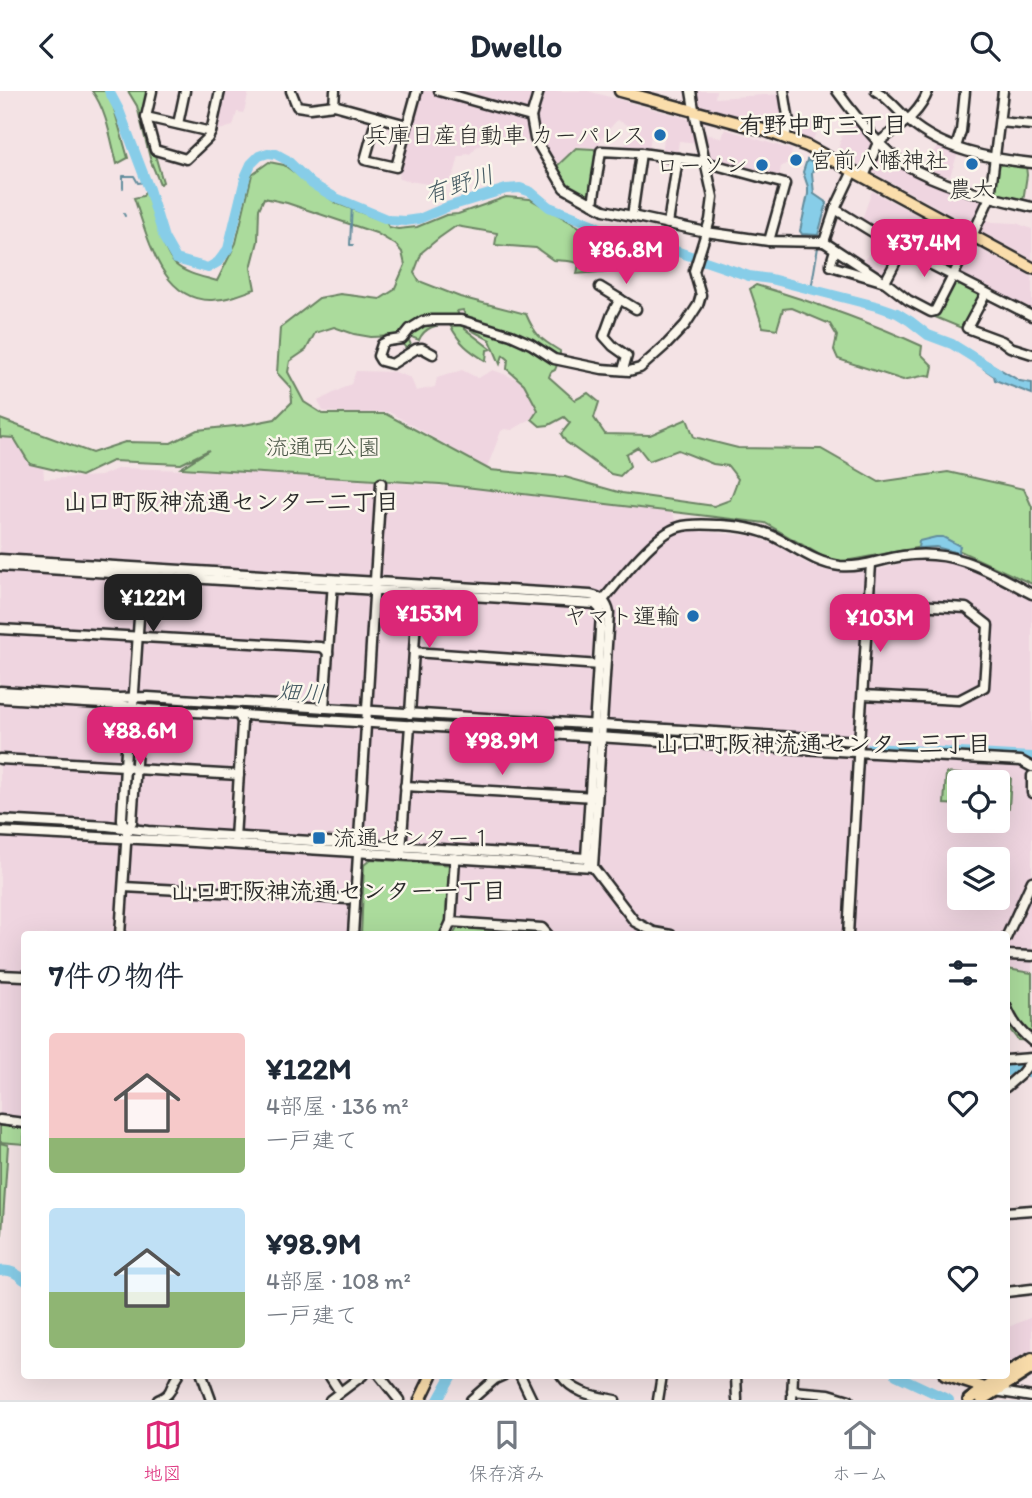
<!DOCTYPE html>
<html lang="ja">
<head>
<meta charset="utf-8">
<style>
	:root { --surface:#fff; --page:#f6f6f7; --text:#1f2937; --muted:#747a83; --line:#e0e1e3; --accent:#db2777 }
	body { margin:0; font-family:Itim,"Klee One",sans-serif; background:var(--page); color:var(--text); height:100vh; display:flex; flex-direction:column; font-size:26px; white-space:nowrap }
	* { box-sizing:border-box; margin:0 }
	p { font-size:23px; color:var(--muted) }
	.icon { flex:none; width:38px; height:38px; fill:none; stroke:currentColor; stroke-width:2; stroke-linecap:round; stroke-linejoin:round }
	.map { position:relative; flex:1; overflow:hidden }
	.drawer { position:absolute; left:21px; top:840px; width:989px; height:448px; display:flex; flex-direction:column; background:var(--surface); border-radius:7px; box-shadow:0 7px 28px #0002 }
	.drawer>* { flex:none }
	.controls { position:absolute; left:947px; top:679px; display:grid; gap:14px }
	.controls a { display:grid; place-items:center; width:63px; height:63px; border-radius:7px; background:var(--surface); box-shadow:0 7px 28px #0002; font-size:35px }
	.price { position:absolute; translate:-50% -60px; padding:0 16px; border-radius:14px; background:var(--accent); color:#fff; font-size:23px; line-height:46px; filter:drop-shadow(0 2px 4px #0008) }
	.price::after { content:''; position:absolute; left:50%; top:42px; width:21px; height:16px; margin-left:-10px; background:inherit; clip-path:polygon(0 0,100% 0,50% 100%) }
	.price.current { background:#222; color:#fff }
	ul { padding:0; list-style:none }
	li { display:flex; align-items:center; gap:21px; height:175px; padding:0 28px }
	li span { display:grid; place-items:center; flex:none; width:196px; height:140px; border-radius:7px; color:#555 }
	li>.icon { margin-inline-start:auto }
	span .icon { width:84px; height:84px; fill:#fffc; stroke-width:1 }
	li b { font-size:30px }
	h2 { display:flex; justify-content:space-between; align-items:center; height:84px; padding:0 28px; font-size:30px }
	header { display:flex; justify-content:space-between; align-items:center; height:91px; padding:0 28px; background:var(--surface); font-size:32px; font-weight:800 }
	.tabs { display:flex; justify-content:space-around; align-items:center; height:98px; border-top:2px solid var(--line); background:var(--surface); font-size:19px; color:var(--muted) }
	.tabs a { display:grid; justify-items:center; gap:4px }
	.tabs .current { color:var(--accent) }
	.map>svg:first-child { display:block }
	.built { fill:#efd5e0; fill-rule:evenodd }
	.green { fill:#abdb9c; stroke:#6b8364; stroke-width:2; fill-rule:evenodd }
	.water { fill:#87cde8; stroke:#628c9c; stroke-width:2 }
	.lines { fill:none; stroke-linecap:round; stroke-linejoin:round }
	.stream { stroke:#628c9c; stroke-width:2 }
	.river { stroke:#87cde8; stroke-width:10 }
	.minor-casing { stroke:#2b2b2b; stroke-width:13 }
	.major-casing { stroke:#2b2b2b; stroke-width:15 }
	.highway-casing { stroke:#2b2b2b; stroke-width:16 }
	.minor { stroke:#fbf7ec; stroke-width:8 }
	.major { stroke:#faddab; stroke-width:10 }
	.highway { stroke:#faddab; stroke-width:10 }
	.poi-dot { fill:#1f6fb2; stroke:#fbf7ec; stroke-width:2.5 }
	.labels { text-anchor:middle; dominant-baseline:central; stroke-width:5; stroke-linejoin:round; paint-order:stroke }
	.poi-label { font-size:23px; fill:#2b2b2b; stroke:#fbf7ec; text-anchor:end }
	.park-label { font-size:23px; fill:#4b5747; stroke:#fbf7ec }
	.neighbourhood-label { font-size:24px; font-weight:bold; fill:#2b2b2b; stroke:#fbf7ec }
	.water-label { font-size:24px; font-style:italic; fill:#475c64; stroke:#fbf7ec }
</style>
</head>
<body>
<header><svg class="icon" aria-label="back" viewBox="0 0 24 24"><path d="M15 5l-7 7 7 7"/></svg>Dwello<svg class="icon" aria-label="search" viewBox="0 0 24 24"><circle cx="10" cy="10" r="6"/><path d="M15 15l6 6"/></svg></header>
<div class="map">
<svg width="1032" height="1309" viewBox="0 0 1032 1309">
	<rect width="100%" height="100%" fill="#f4e3e5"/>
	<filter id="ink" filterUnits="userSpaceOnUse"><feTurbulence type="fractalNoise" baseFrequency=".0143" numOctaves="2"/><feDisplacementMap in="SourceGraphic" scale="14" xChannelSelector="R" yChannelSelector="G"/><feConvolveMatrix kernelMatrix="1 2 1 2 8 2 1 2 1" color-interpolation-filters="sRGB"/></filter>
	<g filter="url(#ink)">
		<g class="built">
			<path d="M224 0H249L245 17 243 22 237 21 233 35 215 40Z"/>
			<path d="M422 0H428L527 27 530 30 531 42 528 50 493 49 476 56 470 63 467 62 463 65H459L455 80 451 88 444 96 399 88 400 79 399 77 420 1Z"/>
			<path d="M477 0H537L531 18 527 21 476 8 475 5Z"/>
			<path d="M543 0H588L689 28 692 31 698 52 679 50 677 64 662 62 664 47 651 44 649 58H647V60L623 58 634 37 617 29 601 48 598 57 576 55 560 72 554 75 538 46 537 24Z"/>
			<path d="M693 0H716L715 7 782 3 784 16 777 35 699 14 695 9Z"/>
			<path d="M826 23 812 50 792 41 790 38 792 32 796 34Z"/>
			<path d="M852 25 873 50 874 53 866 75 862 76 837 62 843 40Z"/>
			<path d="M725 38 792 59 790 70 781 76 779 86 775 85V87L711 69 707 67 701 42 722 47Z"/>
			<path d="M940 53 959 59 950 85 946 84 944 89 925 80 927 75 923 73Z"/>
			<path d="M878 58H882L899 71 984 107 985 111 975 132 970 134 872 81 871 78Z"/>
			<path d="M872 100 963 149 964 154 952 179 948 180 904 157 861 131Z"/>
			<path d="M983 128 993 131 1016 132 1032 138V168L982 141 980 135Z"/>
			<path d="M878 148 897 159 898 163 886 185H881L862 173Z"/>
			<path d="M974 155 1032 186V224L958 186 957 181 969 157Z"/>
			<path d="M462 279 478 287 493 279 527 292 543 321 512 339 505 338 501 340 487 377 389 321 346 323 323 320 318 310 351 293 356 280 395 281 411 287 416 300 435 296 437 287Z"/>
			<path d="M0 344H7L43 373 44 388 101 385 119 377 221 380 545 402 672 422 682 442 693 440 709 441 753 445 776 454 806 472 824 479 839 481 877 479 906 471 924 469 951 472 974 479 1032 509V882L1006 879V844H554L545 833 457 827 453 823 457 771 365 765 362 771 357 843 24 844V1027L0 1024ZM959 691H998V730H959ZM959 768H998V807H959Z"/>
			<path d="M1032 1226V1259L1006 1274V1237Z"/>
		</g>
		<g class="green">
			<path d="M92 0H106L110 4 128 67 117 73C111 50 107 20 92 0Z"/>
			<path d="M128 0H145L148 5 144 27 163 91 160 93 151 71 137 15Z"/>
			<path d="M576 57 594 58 597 62 591 105 588 107 566 96 555 77Z"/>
			<path d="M269 71 284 74 336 112 386 131 389 136 398 138 417 136 446 124 458 123 506 106 530 108 590 142 618 153 610 180 577 183 579 172 568 170 553 169 536 157 495 154 497 142 456 135 439 147 422 161 414 182 419 190 460 206 526 223C535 244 540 248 560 260V265L522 247 558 271 555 279 551 281 549 286 575 309 588 302 599 311 594 327 605 343 650 344 687 328 694 346 738 357 821 358 879 391 948 381 1024 398 1032 416V493L943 452 834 472 765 432 440 393 181 377 209 359 181 373 112 370 81 385 30 373 14 347 0 346V328L92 362 125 351 171 352 197 339 244 334 275 328 292 311 291 297 277 282 280 237 319 207 340 203 380 208 394 199 405 174 402 161 396 154 376 142 287 112 264 107 259 118 258 150 251 177 255 198C241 203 227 209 212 209 161 211 148 145 134 107L143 105 146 99C151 115 164 164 175 173 186 183 204 186 217 190L236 152 252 83ZM463 219 471 239 490 249 500 273 503 264 508 268 507 278 524 293 538 319 532 328 540 335 549 334 564 326 570 332 561 343 566 351 611 383 620 385 630 375 626 363 638 356 649 370 678 359 713 373 728 375 738 388 730 409 714 415 622 402 565 386 490 379 386 323H323L304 311 288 281 290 270 306 259 315 242 334 236 354 243 371 246 396 245 406 257 411 254 408 247 409 245 419 249C424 237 437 232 450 234 460 253 468 259 486 270L487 259 491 258 465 238 457 220Z"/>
			<path d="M1000 71 1026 75 1027 84 1023 110 997 105 994 101 997 74Z"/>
			<path d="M956 190 979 201 980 208 964 238 935 226 951 192Z"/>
			<path d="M756 194C813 211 868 230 922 255L921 263 933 275 931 285 927 284 903 289 838 268 834 259 837 245 830 233 792 217 783 218 777 238 763 236 750 198Z"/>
			<path d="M946 682 1011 687 1009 717 998 716V691H959V714L944 713Z"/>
			<path d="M371 768 453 774 448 832 443 843 361 844 364 774Z"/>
			<path d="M458 836 540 839 543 844H453Z"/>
			<path d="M1007 878 1032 882V950L1018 949 1011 940 1006 928Z"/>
			<path d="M0 1034 24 1038V1053L0 1051Z"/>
			<path d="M0 1052 8 1054 2 1143 0 1145Z"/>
		</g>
		<g class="water">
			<path d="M807 69 815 73 812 82 814 103 827 112 818 144 802 143 800 140 808 103V96L803 81Z"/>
			<path d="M988 271 1020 290 1032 292V303L995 289 994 285 984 278Z"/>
			<path d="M936 446H943L960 455 958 462 936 456 918 457 919 450Z"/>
		</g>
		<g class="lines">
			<g class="stream">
				<path d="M123 97V85H134L138 92 146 91"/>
				<path d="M352 113 350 154H353"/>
				<path d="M124 123 125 125"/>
				<path d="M811 199 818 156"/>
			</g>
			<g class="river">
				<path d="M109 0 119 19 149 98 164 147 176 168 208 177 218 171 228 158 246 84 251 73 259 65 268 62 276 63 287 69 312 93 336 107 389 129 405 130 419 128 447 116 506 98 520 97 531 101 549 116 592 133 607 141 667 157 749 185 771 188 880 216 897 222 910 230 928 244 952 253 997 281"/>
				<path d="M153 612 226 617"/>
				<path d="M245 618 354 625"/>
				<path d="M380 627 474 632"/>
				<path d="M494 634 581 639"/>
				<path d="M618 641 718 647"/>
				<path d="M737 649 845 655"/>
				<path d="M871 657 1032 666"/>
				<path d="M130 669 132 631"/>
				<path d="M127 726 129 688"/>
				<path d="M19 737 109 742"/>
				<path d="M1006 980 1022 978 1032 983"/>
				<path d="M0 1180C10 1178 18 1183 24 1189"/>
				<path d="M896 1284 949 1309"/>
				<path d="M438 1309 452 1284"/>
			</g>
			<g class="minor-casing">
				<g id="minor">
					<path d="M152 0 146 26 155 59 186 68 208 47 211 41 220 0"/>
					<path d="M291 0 297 15 310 17 334 14 407 34"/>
					<path d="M439 0 531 26"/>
					<path d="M539 0 531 26 535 48 564 97 604 119 706 141 769 150 824 151 835 118 853 80"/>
					<path d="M784 0 789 31 785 46"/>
					<path d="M837 0C853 22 880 58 903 72 942 96 989 106 1032 116"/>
					<path d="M876 0C890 8 898 20 909 30 942 59 990 68 1032 72"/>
					<path d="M334 14 335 0"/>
					<path d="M146 26 211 41"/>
					<path d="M377 26 365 69 396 76 417 0"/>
					<path d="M1000 31 1032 34"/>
					<path d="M178 33 185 0"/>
					<path d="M956 56 961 40 965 0"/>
					<path d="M864 86 876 56 879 51C899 35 919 25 928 0"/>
					<path d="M593 113 601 60 641 62 705 71 785 93 769 150"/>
					<path d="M835 118 902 159 1032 225"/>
					<path d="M632 125 641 62"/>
					<path d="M668 133 678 67"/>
					<path d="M824 151 885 191 908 209 931 221 935 220 960 171 990 106 1003 0"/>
					<path d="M835 159 831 172V175L885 191 902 159"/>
					<path d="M600 196 636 218"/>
					<path d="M986 202 967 237 1002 250 1010 256 1032 263"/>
					<path d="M620 208 612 223 604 245 613 255 627 265 623 279"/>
					<path d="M433 263 422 257 416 258 392 273 381 270 378 265 382 253 388 250 402 248 410 238 423 230 432 229H461L511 244 531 253 554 268 602 278 629 280 640 277 667 253 685 234 698 214 701 204 694 180 710 129 713 106 696 30 691 0"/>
					<path d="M0 468 590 504C601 506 607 511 609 522L593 776 178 750 0 741"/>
					<path d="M0 475 595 513 600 518 601 523 586 767 635 831 654 841 671 844"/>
					<path d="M600 513C617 492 654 443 679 436 692 432 707 434 721 434 738 435 756 437 773 445 796 456 814 472 840 475 862 477 881 468 903 465 954 457 989 480 1032 503"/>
					<path d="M0 538 320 556 324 557 328 562"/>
					<path d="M414 561 600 574"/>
					<path d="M0 600 119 607 148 606 859 650"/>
					<path d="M863 604 959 609 984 596 988 534 966 517 869 511"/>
					<path d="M0 607 119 614 146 618 726 654 1021 670 1032 676"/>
					<path d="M324 617 333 491"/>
					<path d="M410 623 418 496"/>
					<path d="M0 668 125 675 135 678 239 684"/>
					<path d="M1032 685V702"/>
					<path d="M405 695 595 706"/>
					<path d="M0 729 107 735 148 740 586 767"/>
					<path d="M127 738 122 730V727L128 625 133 616 142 482"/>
					<path d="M235 748 242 631 238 622"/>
					<path d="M401 760 410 634"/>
					<path d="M124 796 348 808 356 802"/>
					<path d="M451 831 542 837 548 844"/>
					<path d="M120 844 127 738 132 731 139 628V625L133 616"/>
					<path d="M353 844 381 392"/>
					<path d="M445 844 451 831 455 767"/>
					<path d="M848 844 858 667 871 473"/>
					<path d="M1006 847 1032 790"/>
					<path d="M1006 864 1032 865"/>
					<path d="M0 884 24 885"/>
					<path d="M1006 915C1012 930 1019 940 1032 950"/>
					<path d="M1006 969 1032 967"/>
					<path d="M1006 996 1021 983 1032 969"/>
					<path d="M0 1029 24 1032"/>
					<path d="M1006 1121 1032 1119"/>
					<path d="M1006 1201 1032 1198"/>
					<path d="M202 1284 211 1309"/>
					<path d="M329 1284 340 1301"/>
					<path d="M379 1284 399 1309"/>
					<path d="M520 1284 532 1309"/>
					<path d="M561 1284C574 1303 595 1305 615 1309"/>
					<path d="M736 1284 737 1309"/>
					<path d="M792 1300 829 1303 849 1309"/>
					<path d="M995 1300 1032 1306"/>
					<path d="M158 1309C175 1301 168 1298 178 1284"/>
					<path d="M330 1309 363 1284"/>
					<path d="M471 1309 495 1288 504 1284"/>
					<path d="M658 1309 662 1284"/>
					<path d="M792 1309 793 1284"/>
				</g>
			</g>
			<g class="major-casing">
				<g id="major">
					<path d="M620 0 764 39 807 55 1032 177"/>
					<path d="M945 1284 991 1299"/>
					<path d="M420 1309 432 1284"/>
				</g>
			</g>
			<g class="highway-casing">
				<g id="highway">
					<path d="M1006 1283 1032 1268"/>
					<path d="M969 1309 1004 1284"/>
					<path d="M982 1309 1032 1277"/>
				</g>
			</g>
			<use href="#minor" class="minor"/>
			<use href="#major" class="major"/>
			<use href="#highway" class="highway"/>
		</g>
	</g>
	<g class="poi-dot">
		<circle cx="660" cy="44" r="7"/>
		<circle cx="796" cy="69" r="7"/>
		<circle cx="972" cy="73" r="7"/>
		<circle cx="762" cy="74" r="7"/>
		<circle cx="693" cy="525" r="7"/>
		<rect x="312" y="740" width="14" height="14" rx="3.5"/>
	</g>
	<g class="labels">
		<g class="poi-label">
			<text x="646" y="44">兵庫日産自動車 カーパレス</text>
			<text x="810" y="69" text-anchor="start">宮前八幡神社</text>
			<text x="748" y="74">ローソン</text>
			<text x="972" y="98" text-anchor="middle">農大</text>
			<text x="679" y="525">ヤマト運輸</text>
			<text x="333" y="747" text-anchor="start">流通センター１</text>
		</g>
		<g class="park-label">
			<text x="323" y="356">流通西公園</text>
		</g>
		<g class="neighbourhood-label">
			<text x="823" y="33">有野中町三丁目</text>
			<text x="231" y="410">山口町阪神流通センター二丁目</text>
			<text x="823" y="652">山口町阪神流通センター三丁目</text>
			<text x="338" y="799">山口町阪神流通センター一丁目</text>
		</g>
		<g class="water-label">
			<text transform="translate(459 93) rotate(-18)">有野川</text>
			<text transform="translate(301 601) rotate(4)">畑川</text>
		</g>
	</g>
</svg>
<div class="controls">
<a><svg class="icon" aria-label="locate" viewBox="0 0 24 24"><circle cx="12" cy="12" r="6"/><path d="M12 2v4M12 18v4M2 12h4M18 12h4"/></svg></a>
<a><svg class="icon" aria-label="layers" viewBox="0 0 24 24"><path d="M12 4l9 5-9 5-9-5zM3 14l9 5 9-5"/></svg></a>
</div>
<b class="price" style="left:924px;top:188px">¥37.4M</b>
<b class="price" style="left:626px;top:195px">¥86.8M</b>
<b class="price current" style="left:153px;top:543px">¥122M</b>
<b class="price" style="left:429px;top:559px">¥153M</b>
<b class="price" style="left:880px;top:563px">¥103M</b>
<b class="price" style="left:140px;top:676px">¥88.6M</b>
<b class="price" style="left:502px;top:686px">¥98.9M</b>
<section class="drawer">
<h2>7件の物件<svg class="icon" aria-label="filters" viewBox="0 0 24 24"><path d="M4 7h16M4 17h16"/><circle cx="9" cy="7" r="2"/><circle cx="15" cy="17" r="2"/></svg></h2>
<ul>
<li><span style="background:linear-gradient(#f6c9c9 75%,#8fb573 0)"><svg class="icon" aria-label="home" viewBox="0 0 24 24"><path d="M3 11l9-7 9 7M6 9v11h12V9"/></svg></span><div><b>¥122M</b><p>4部屋 · 136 m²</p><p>一戸建て</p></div><svg class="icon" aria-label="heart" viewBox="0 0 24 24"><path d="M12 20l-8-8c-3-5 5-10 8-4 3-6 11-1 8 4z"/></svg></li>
<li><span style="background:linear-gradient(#bfe0f5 60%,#8fb573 0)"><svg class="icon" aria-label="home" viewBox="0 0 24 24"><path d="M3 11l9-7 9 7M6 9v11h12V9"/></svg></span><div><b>¥98.9M</b><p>4部屋 · 108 m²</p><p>一戸建て</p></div><svg class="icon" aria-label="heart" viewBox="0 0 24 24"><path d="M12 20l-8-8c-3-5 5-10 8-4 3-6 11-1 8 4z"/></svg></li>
</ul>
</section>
</div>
<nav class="tabs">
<a class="current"><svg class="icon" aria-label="map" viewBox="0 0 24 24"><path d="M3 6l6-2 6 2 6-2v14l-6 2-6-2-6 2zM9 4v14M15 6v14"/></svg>地図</a>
<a><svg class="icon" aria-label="saved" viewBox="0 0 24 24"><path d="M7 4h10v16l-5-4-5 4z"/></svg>保存済み</a>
<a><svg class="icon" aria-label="home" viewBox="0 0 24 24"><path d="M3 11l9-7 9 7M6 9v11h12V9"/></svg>ホーム</a>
</nav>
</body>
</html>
